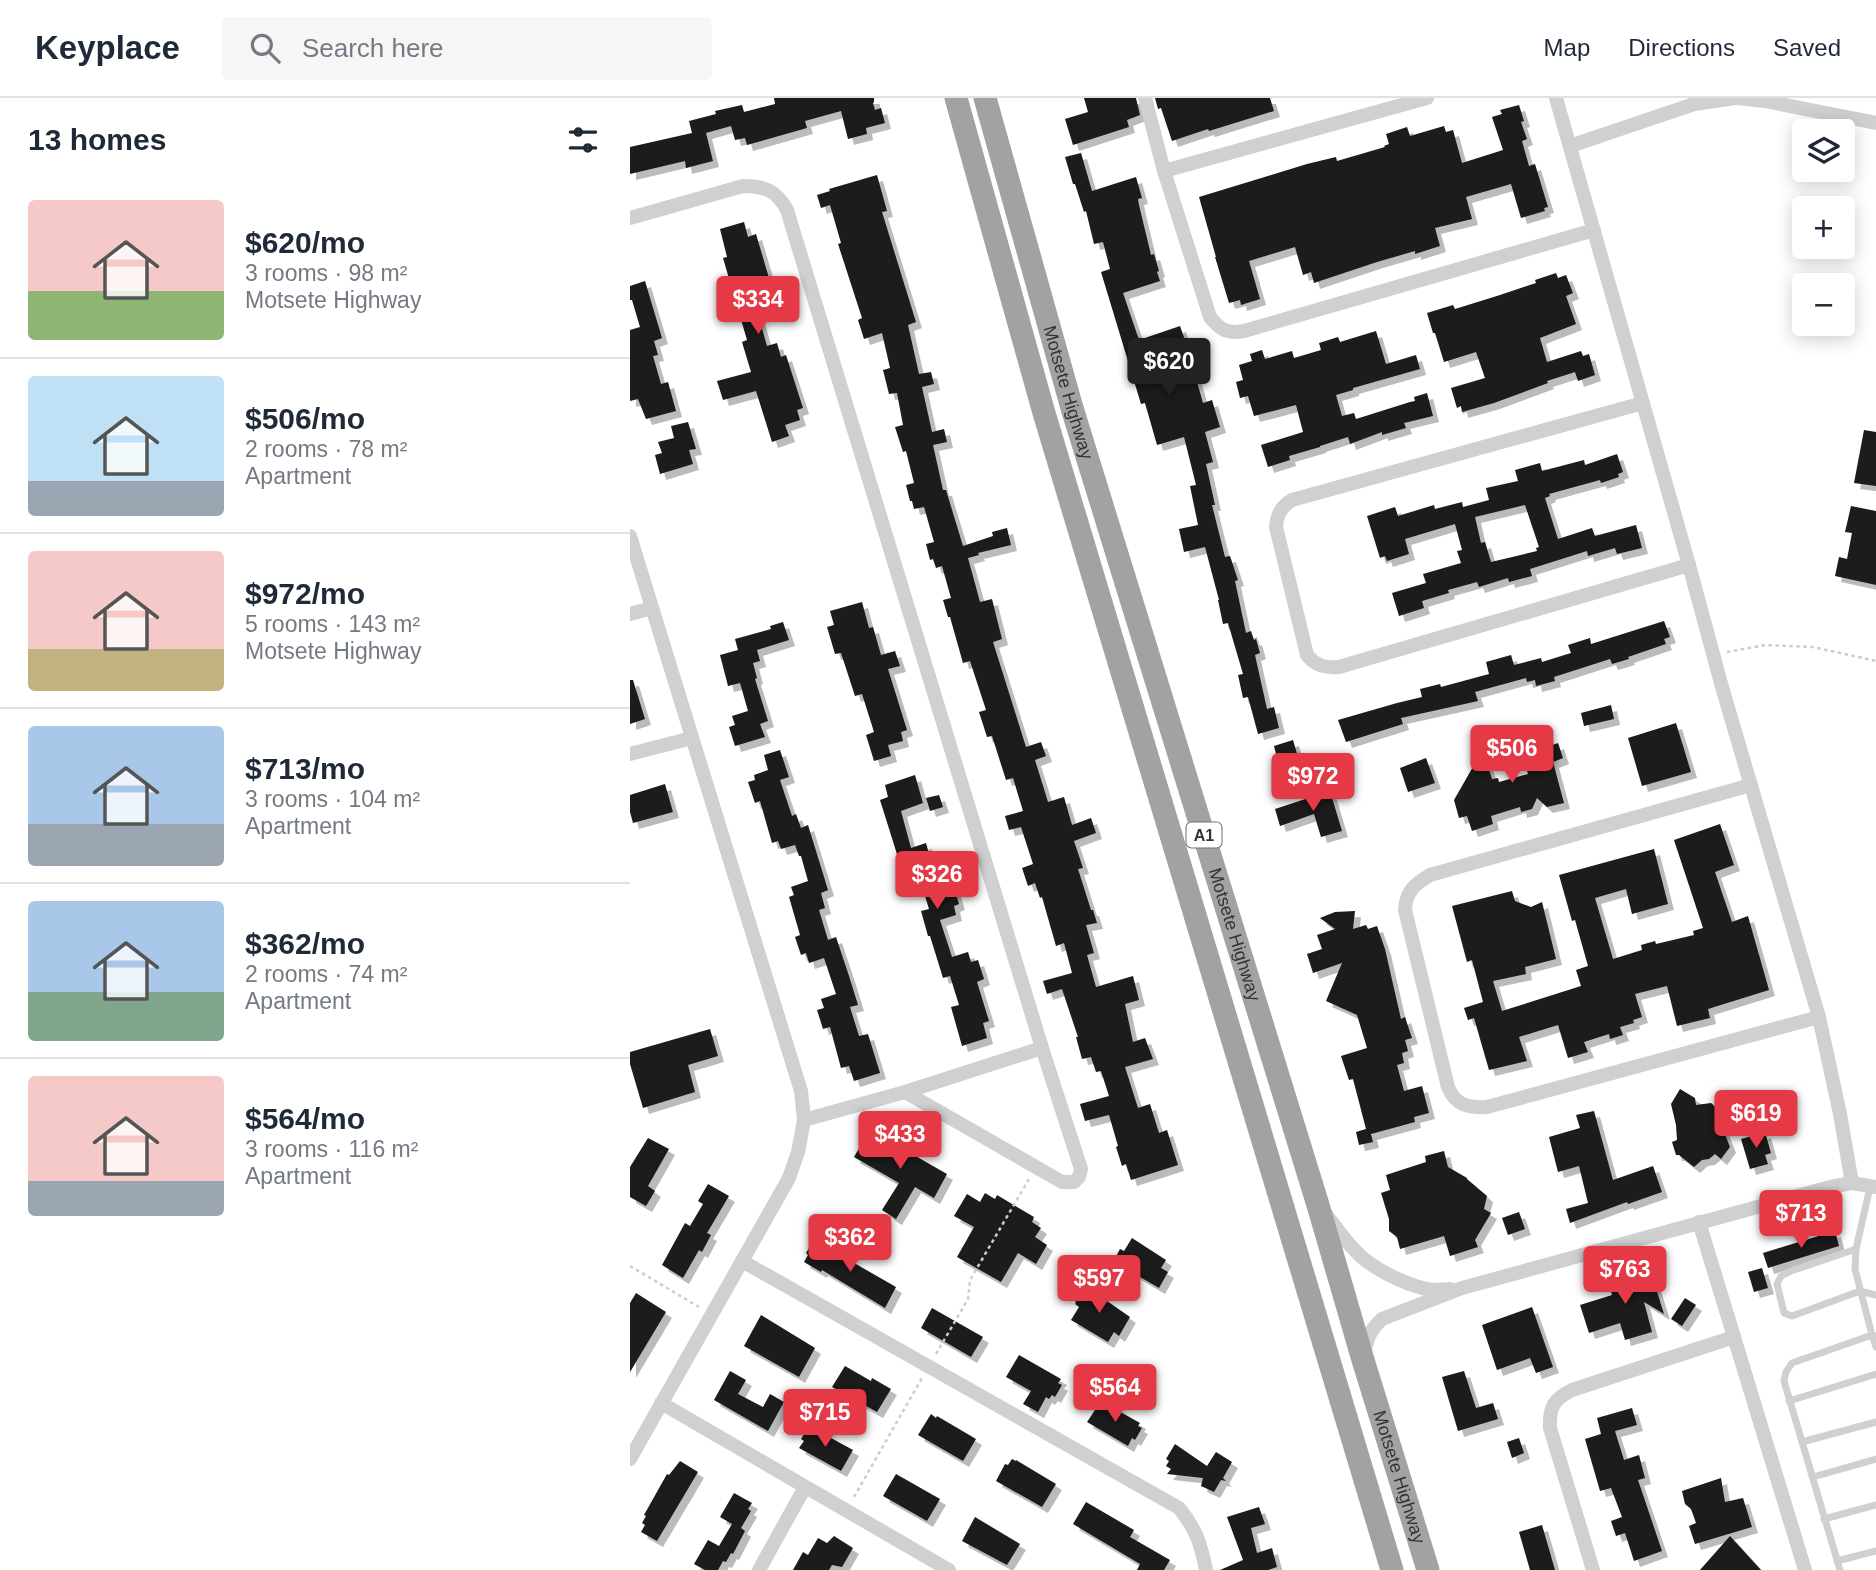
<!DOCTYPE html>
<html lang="en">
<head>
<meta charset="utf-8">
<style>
	:root { --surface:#fff; --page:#f6f6f7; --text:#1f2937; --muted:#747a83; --line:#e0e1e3; --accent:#e63946 }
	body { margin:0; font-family:Arial,sans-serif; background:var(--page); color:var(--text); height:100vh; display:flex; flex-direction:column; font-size:26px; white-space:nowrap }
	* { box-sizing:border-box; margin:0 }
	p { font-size:23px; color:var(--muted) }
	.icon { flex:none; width:38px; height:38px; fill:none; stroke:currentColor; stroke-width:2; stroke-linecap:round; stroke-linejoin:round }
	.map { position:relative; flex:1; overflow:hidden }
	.panel { display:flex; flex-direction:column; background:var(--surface); width:630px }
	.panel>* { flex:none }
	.fabs { position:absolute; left:1162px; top:21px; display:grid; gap:14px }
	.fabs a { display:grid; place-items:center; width:63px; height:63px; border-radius:7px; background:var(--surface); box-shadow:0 4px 18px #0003; font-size:35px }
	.price { position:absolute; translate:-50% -60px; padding:0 16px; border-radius:7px; background:var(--accent); color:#fff; font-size:23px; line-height:46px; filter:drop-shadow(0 2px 4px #0008) }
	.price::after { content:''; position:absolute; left:50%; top:42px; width:21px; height:16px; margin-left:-10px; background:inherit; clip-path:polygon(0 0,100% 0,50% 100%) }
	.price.selected { background:#222; color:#fff }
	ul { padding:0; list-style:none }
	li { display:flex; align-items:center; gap:21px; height:175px; padding:0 28px }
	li+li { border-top:2px solid var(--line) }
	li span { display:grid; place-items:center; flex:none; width:196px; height:140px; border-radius:7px; color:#555 }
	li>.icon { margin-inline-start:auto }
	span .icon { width:84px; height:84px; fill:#fffc; stroke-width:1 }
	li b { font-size:30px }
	h2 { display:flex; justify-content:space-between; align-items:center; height:84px; padding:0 28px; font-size:30px }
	header { display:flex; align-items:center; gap:42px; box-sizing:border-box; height:98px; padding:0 35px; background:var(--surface); border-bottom:2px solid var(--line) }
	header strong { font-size:33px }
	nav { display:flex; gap:38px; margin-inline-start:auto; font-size:24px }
	.search { width:490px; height:63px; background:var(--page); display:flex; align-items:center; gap:18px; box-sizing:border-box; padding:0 24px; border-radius:7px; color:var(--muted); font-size:26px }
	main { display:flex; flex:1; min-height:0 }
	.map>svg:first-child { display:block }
	.building { fill:#1a1a1a; fill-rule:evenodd; filter:url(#shadow) }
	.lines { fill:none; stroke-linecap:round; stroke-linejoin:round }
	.path { stroke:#cdcdcd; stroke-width:2.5; stroke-dasharray:3.5 3.5; stroke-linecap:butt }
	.service { stroke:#d0d0d0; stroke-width:7 }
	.minor { stroke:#d0d0d0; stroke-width:14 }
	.trunk { stroke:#a2a2a2; stroke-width:23 }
	.labels { text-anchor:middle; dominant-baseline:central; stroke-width:7; stroke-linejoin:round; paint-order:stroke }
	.shield { fill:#fff; stroke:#707070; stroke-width:2 }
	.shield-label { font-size:16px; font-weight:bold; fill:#333 }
	.street-label { font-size:18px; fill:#333; stroke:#fff }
</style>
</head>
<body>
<header>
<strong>Keyplace</strong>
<div class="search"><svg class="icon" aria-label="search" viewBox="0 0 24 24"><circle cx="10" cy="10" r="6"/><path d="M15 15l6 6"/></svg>Search here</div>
<nav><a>Map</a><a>Directions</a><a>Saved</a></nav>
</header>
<main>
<section class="panel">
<h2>13 homes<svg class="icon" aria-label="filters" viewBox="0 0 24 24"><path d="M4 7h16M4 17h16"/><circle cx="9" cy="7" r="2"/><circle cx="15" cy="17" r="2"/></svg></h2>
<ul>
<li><span style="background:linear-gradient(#f6c9c9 65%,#8fb573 0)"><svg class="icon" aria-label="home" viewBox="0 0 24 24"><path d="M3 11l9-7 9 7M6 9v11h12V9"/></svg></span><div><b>$620/mo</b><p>3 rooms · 98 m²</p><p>Motsete Highway</p></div></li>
<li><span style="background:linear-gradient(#bfe0f5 75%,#9aa5b1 0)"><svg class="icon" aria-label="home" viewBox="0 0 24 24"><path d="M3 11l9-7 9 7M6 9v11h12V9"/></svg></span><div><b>$506/mo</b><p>2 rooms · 78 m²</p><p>Apartment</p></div></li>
<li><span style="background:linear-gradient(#f6c9c9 70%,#c2b280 0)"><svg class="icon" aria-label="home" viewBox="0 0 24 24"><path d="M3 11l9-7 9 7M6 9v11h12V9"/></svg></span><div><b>$972/mo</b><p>5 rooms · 143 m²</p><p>Motsete Highway</p></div></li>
<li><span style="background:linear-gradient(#a9c7e8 70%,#9aa5b1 0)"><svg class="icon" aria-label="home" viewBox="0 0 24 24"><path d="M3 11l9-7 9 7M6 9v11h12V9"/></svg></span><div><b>$713/mo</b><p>3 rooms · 104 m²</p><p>Apartment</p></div></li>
<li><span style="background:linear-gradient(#a9c7e8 65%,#7fa58c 0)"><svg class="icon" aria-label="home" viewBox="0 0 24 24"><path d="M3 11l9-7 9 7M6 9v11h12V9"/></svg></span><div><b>$362/mo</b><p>2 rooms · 74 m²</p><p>Apartment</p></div></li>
<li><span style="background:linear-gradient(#f6c9c9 75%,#9aa5b1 0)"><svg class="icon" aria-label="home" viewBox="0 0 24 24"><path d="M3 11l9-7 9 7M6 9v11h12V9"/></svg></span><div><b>$564/mo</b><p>3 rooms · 116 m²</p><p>Apartment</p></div></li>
</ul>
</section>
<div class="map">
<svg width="1246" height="1472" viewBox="0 0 1246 1472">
	<defs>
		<filter id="shadow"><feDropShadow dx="6" dy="6" stdDeviation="0" flood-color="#0004"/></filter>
	</defs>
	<rect width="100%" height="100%" fill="#fff"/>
	<g class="building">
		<path d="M144 0H244V4L243 5 245 12 251 10 255 25 236 30 237 36 218 41 211 13 175 23 177 30 117 47 115 40 105 42 101 28 76 35 83 63 56 70 55 63 0 76V49L62 35 59 23 86 16 85 13 112 7 114 14 145 6Z"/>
		<path d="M454 0H506L510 17 497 22 499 29 443 47 435 21 458 14Z"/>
		<path d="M525 0H640L644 13 579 33 578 31 542 43 531 10 528 11Z"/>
		<path d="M889 7 894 23 891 24 897 41 892 43 899 68 905 66 918 109 914 110 915 113 891 120 881 86 836 99 842 121 805 130 810 148 785 156V153L747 164 684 185 681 174 673 177 665 149 619 163 630 201 611 207 610 202 599 205 585 159H586L569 99 677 66 706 59 707 63 755 49 754 48 759 46 756 36 777 29 780 38 814 28 816 34 823 32 832 65 873 52 862 19 872 16 870 12Z"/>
		<path d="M451 55 462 93 506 79 512 100 508 101 509 107 521 157 524 156 529 173 527 174 530 183 493 195 509 242 550 228 556 245 551 247 559 271 563 270 573 305 582 302 590 329 575 334 583 364 576 366 585 407H582L595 459 600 458 608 482 605 483 616 535 621 533 624 542 626 541 630 555 625 557 637 611 644 609 649 630 628 636 618 599 613 600 608 577 613 576 598 525 593 526 588 502H589L575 449 554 454 549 431 568 427 560 388 566 387 554 339 527 347 515 305 511 306 471 174 480 171 473 144 464 146 456 113 454 114 445 86H443L435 59Z"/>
		<path d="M247 77 257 113 252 114 286 224 278 227 289 276 301 274 304 286 292 289 302 334 314 331 317 344 303 347 313 392H316L333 448 363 438 362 434 377 430 381 447 348 455 349 457 338 460 350 504 362 501 372 541 363 544 396 649 411 644 416 658 405 662 418 704 434 699 442 727 461 720 466 735 444 743 453 770 448 771 461 812H463L467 825 456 827 464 855 457 857 466 889 503 878 509 902 495 906 503 944 515 940 523 961 495 969 508 1010 520 1006 529 1035 537 1032 548 1067 501 1082 496 1066 492 1068 486 1049 488 1048 479 1017 455 1023 450 1006 479 998 471 973 466 974 461 959 452 961 446 939H448L432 891 417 896 413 883 442 875 434 845 426 848 412 799 410 800 405 785 398 788 392 770 403 766 391 729 379 732 375 718 393 713 383 680 376 682 362 638 357 639 349 614 356 612 340 563 333 565 320 519H318L313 502 321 500 312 468 306 470 303 461 300 462 296 446 304 444 294 409 284 411 282 403H280L276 387 284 385 276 353 273 354 265 329 273 327 267 295 259 296 253 272 260 270 252 235 234 241 228 222 232 220 208 146 211 145 200 107 191 110 187 97 200 93 199 91Z"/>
		<path d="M114 124 118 139 126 136 144 197 139 198 142 209 127 213 137 248 147 245 151 259 156 257 173 310 167 312 170 322 155 327 159 338 142 344 126 293 93 302 87 283 121 274 112 244 117 242 93 160 97 159 90 131Z"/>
		<path d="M926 175 928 180 936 177 943 195 936 198 946 226 910 240 917 264 951 253 953 258 959 256 965 277 948 283 945 274 917 283 918 285 864 305 832 314 831 308 827 310 821 290 855 280 846 254 814 264 805 235H803L797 215 823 207 825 211 870 197 906 185 905 182Z"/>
		<path d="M15 183 32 240 24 243 28 257 23 258 31 286 38 284 46 313 16 321 8 301 0 303V232L10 229 2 202H0V188Z"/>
		<path d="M746 233 756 266 786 257 790 271 723 290V292L706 297 712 318 724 315 726 321 780 304 785 303 784 299 797 295 803 318 774 325 776 330 752 337V334L720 346 718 339 690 348V349L659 358 660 362 638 369 631 347 673 334 666 307 624 318 618 298 610 300 606 284 613 282 609 267 622 263 620 256 632 252 635 261 662 253 664 260 691 252 689 245 708 239 710 244Z"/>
		<path d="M58 324 66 351 59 352 63 366 30 376 25 357 32 355 28 344 44 340 41 328Z"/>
		<path d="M1234 332 1246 334V388L1224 385Z"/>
		<path d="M987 356 993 374 988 376 989 379 971 385 970 382 919 396 920 398 915 400 928 441 962 430 965 438 1006 427 1012 450 987 456 985 450 958 458 957 453 900 471 902 478 879 484 878 480 849 489 847 484 818 492 819 495 792 503 794 510 769 518 762 495 796 485 793 476 831 465 827 453 832 452 825 426 775 441 779 456 757 463 755 458 750 460 737 418 765 409 768 418 804 407 805 411 832 404 833 409 859 402 856 390 888 383 885 372 910 365 912 373 954 362 955 367ZM895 407 909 449 906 450 907 453 861 464 855 444 851 445 845 419Z"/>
		<path d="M1221 408 1246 413V487L1205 478 1209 459 1217 461 1222 435 1215 434Z"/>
		<path d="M232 504 239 530 243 529 251 557 265 553 270 568 258 571 277 632 271 634 273 643 258 647 261 658 244 663 236 637 244 634 232 596 225 598 211 555 205 556 197 529 204 527 200 513Z"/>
		<path d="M1034 523 1040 539 1034 541 1036 546 998 559 999 561 982 566 980 561 924 579 925 583 906 588 905 582 897 584 896 580 845 594 848 603 771 620 773 626 716 644 708 622 767 605 792 599 790 591 810 586 811 589 859 576 856 564 881 557 884 567 911 560 912 564 941 555 938 547 960 540 961 546Z"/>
		<path d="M153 524 159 542 127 552 130 563 123 565 127 580 125 581 138 623 130 626 135 639 105 648 99 629 105 627 102 618 118 613 110 585 98 588 90 557 108 552 105 541 141 531 140 528Z"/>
		<path d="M0 582H3L15 621 0 626Z"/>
		<path d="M981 607 984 621 954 628 951 615Z"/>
		<path d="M1046 625 1061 674 1012 688 998 640Z"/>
		<path d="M909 633 912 642 918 639 920 648 928 645 933 660 923 664 934 705 917 709 907 700 902 711 891 714 890 709 861 718 863 726 842 733 837 718 829 720 824 702 844 667 856 663 862 681 868 680 869 684 898 676 886 640Z"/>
		<path d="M663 642 670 666 650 672 644 648Z"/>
		<path d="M150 652 159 679 150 682 162 718 166 716 171 730 178 727 198 792 191 795 195 810 189 812 198 842 206 839 219 878 228 907 220 909 229 938 238 936 250 975 224 983 219 968 211 970 200 929 193 931 187 912 194 910 191 901 206 896 194 860 179 865 176 855 171 857 165 839 170 837 159 799 164 797 161 789 178 783 171 758H169L165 747 151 751 148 743 142 745 130 703 125 705 118 684 125 682 124 677 138 672 134 657Z"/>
		<path d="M796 660 805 685 778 694 770 670Z"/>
		<path d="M285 677 293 705 271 713 281 750 296 745 299 756 307 753 318 789 323 787 329 806 324 808 326 817 310 822 322 859 338 854 341 864 348 862 354 881 347 884 359 923 353 925 357 940 332 948 321 909 329 907 320 878 313 880 300 838H298L291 813 299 811 289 778 282 780 278 767 271 769 250 702 258 699 255 687Z"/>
		<path d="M35 686 43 714 3 725 0 714V697Z"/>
		<path d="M700 693 712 733 691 739 684 716 650 728 645 711Z"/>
		<path d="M309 697 313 709 300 713 296 700Z"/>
		<path d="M1090 726 1104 767 1085 774 1102 824 1118 818 1139 892 1078 911 1080 920 1047 928 1037 888 1005 896 1012 919 1003 922 1004 925 990 929 993 937 980 941 979 936 954 944 958 954 938 960 928 927 889 939 897 963 859 972 844 920 838 922 834 910 853 904 842 862 837 864 822 808 882 793 885 803 901 809 912 804 926 861 895 869 896 876 863 883 872 913 951 888 946 872 958 868 945 822 942 823 929 777 1024 751 1038 806 1002 816 996 791 965 800 983 861 1012 852 1011 847 1025 843 1026 846 1064 837 1063 833 1073 830 1044 742Z"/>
		<path d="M725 813 723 831 736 827 738 831 747 828 755 851 771 921 775 919 782 940 775 942 778 953 772 955 774 965 767 967 774 993 792 988 799 1015 784 1019 785 1024 741 1036 743 1044 729 1047 726 1034 736 1031 723 981 719 982 711 958 737 950 727 917 696 903 712 865 683 875 677 856 692 851 687 837 705 831 690 820 705 814Z"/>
		<path d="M80 931 88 958 58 967 65 994 13 1010 0 966V954Z"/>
		<path d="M1050 991 1065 1000 1066 1007 1081 1005 1089 1012 1091 1026 1100 1049 1091 1061 1085 1056 1079 1061 1072 1062 1064 1069 1049 1057H1046L1042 1044 1047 1042 1046 1027 1041 1006Z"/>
		<path d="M964 1013 983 1082 1023 1068 1032 1094 998 1106 997 1104 940 1125 936 1111 958 1105 949 1068 928 1074 919 1039 950 1030 946 1017Z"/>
		<path d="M240 1032 317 1076 304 1100 285 1089 266 1121 252 1112 269 1085 224 1059Z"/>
		<path d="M1135 1034 1141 1055 1135 1057 1138 1066 1120 1071 1111 1041Z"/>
		<path d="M18 1040 39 1051 18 1088 25 1093 16 1108 0 1099V1069Z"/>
		<path d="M814 1053 818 1069 837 1080V1081L857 1098 854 1111 861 1115 845 1142 848 1149 820 1158 814 1138 770 1151 767 1139 759 1133V1121L751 1095 760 1092 756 1077 796 1064 795 1058Z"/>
		<path d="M78 1086 99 1098 77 1135 81 1137 72 1154 69 1152 53 1180 32 1167 55 1125 60 1128 73 1106 68 1103Z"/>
		<path d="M355 1095 365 1101 367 1097 404 1119 402 1124 411 1130 405 1139 417 1147 406 1166 388 1155 371 1184 327 1159 344 1129 324 1118 337 1096 350 1104Z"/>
		<path d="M889 1114 895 1131 878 1137 872 1120Z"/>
		<path d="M1205 1133 1209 1148 1138 1170 1133 1155Z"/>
		<path d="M502 1140 536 1162 531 1170 538 1174 529 1190 498 1172 496 1174 482 1166 490 1151 494 1153Z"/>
		<path d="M184 1142 266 1189 255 1210 192 1172 191 1174 174 1164 178 1157 176 1155Z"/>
		<path d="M1132 1170 1138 1190 1124 1194 1118 1174Z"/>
		<path d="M1020 1171 1034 1216 1014 1204 1022 1234 995 1242 990 1225 959 1235 950 1207 982 1197 978 1184Z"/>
		<path d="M454 1187 500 1219 489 1238 484 1234 478 1244 441 1222 449 1209 445 1206 446 1204 444 1202Z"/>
		<path d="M6 1195 36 1214 0 1274V1205Z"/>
		<path d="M1055 1200 1066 1207 1052 1228 1041 1221Z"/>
		<path d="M902 1209 923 1269 906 1275 900 1260 867 1272 852 1227Z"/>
		<path d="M302 1210 353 1239 341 1259 291 1230Z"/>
		<path d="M131 1217 185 1250 169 1279 114 1248Z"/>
		<path d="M389 1257 431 1281 428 1285 432 1287 425 1299 422 1297 419 1301 416 1299 408 1314 393 1306 401 1293 376 1279Z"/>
		<path d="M215 1268 241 1283 242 1280 261 1291 247 1314 202 1289Z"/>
		<path d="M100 1273 116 1282 108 1296 133 1309 140 1296 154 1304 138 1333 84 1302Z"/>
		<path d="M834 1273 846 1310 863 1305 868 1321 828 1333 812 1279Z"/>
		<path d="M471 1303 510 1325 508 1328 512 1330 505 1342 502 1340 498 1348 457 1324Z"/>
		<path d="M1002 1310 1007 1327 985 1333 994 1362 1009 1357 1015 1380 1008 1382 1032 1453 1004 1463 995 1435 986 1438 981 1423 992 1419 981 1390 970 1393 955 1341 971 1336 967 1320Z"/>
		<path d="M301 1316 306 1320 307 1318 346 1341 333 1363 288 1337Z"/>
		<path d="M179 1328 223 1352 211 1373 169 1350 174 1343 171 1341Z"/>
		<path d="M889 1340 894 1355 882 1360 877 1344Z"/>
		<path d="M545 1346 577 1368 586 1354 602 1364 593 1380 596 1383 591 1382 584 1394 571 1388 573 1380 537 1376 541 1371 536 1368 539 1363 536 1361Z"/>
		<path d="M382 1361 386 1363V1362L426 1386 412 1409 366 1383 375 1366 378 1367Z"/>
		<path d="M50 1363 68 1374 27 1443 11 1434 15 1427 12 1425 16 1418 14 1417 37 1376 39 1377Z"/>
		<path d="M266 1376 310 1401 297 1423 253 1398Z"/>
		<path d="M1091 1380 1095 1404 1113 1400 1122 1429 1065 1446 1059 1428 1066 1425 1061 1411 1055 1406 1052 1393Z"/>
		<path d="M104 1395 122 1405 118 1411 121 1413 111 1430 115 1433 103 1456 101 1455 96 1464 93 1463 88 1472H75L64 1466 78 1442 89 1448 102 1426 90 1419Z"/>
		<path d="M456 1404 504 1432 500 1439 540 1462 534 1472H507L510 1466 443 1426Z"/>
		<path d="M629 1409 635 1426 621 1430 627 1455 642 1450 647 1469 638 1472H590L613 1462 597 1419Z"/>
		<path d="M345 1419 390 1446 377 1467 332 1443Z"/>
		<path d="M912 1427 925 1472H900L889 1434Z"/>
		<path d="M204 1438 223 1450 212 1469 202 1467 199 1472H163L173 1454 178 1457 188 1440 197 1445Z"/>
		<path d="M1100 1438 1131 1472H1070Z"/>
	</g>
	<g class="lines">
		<g class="path">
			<path d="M1097 554 1135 547 1183 549 1246 563"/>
			<path d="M0 1168 69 1209"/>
			<path d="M306 1256 338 1201 340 1182 399 1081"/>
			<path d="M224 1399 292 1280"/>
		</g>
		<g class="service">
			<path d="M1240 1089 1226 1151 1225 1171 1242 1237 1246 1238"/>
			<path d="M1226 1151 1161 1173 1151 1178 1147 1186 1154 1215 1162 1218 1230 1193 1246 1197"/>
			<path d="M1159 1303 1246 1276"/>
			<path d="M1172 1344 1246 1324"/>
			<path d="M1183 1379 1246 1361"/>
			<path d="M1194 1421 1246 1407"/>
			<path d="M1207 1463 1246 1453"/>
			<path d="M1210 1472 1154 1283 1156 1274 1162 1265 1242 1237 1246 1249"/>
		</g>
		<g class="minor">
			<path d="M515 0 534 73 580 219C590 232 598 236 614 233L964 132"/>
			<path d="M926 0 1059 467 1092 589 1189 919 1210 1016 1222 1085"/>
			<path d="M1107 0 1135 3 1246 25"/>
			<path d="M940 48 1064 6 1105 0"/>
			<path d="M534 73 797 0"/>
			<path d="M0 120 113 88C135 88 147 93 157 112L412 950 451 1071 449 1079 444 1084H432L275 994"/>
			<path d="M1013 305 662 402C651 409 647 416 646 429L677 557C686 568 695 570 709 569L1059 467"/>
			<path d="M0 438 171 993 174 1022 168 1054 159 1080 0 1361"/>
			<path d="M0 516 22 510"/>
			<path d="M0 656 62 640"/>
			<path d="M1121 687 800 777C785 786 776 793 775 812L818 989C825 1007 838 1010 857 1009L1189 919"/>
			<path d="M174 1022 275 994 412 950"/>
			<path d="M694 1114C707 1130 718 1148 734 1161 750 1174 782 1190 804 1192 809 1192 815 1191 820 1191"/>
			<path d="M1069 1124 1175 1472"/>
			<path d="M112 1163 549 1410C566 1431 571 1446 576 1472"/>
			<path d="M734 1256C737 1241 740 1232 752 1221L832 1190 1200 1089 1222 1085 1246 1089"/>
			<path d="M31 1305 319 1472"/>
			<path d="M129 1472 175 1389"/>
			<path d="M963 1472 920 1330C919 1309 924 1301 942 1292L1104 1239"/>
		</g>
		<g class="trunk">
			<path d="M326 0 414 315 762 1472"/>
			<path id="s1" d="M355 0 442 310 688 1107 733 1262 798 1472"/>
		</g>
	</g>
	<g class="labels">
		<rect class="shield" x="556.5" y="724.5" width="35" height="25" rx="5"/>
		<g class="shield-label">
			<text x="574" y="737">A1</text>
		</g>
		<g class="street-label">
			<text stroke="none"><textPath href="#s1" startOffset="306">Motsete Highway</textPath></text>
			<text stroke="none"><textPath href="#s1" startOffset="873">Motsete Highway</textPath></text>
			<text stroke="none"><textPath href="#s1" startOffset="1440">Motsete Highway</textPath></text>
		</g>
	</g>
</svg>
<div class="fabs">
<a><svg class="icon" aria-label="layers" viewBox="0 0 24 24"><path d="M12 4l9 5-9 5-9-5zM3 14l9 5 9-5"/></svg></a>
<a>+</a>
<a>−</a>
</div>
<b class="price" style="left:128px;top:238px">$334</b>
<b class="price selected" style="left:539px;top:300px">$620</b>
<b class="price" style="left:882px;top:687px">$506</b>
<b class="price" style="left:683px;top:715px">$972</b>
<b class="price" style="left:307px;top:813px">$326</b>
<b class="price" style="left:1126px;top:1052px">$619</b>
<b class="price" style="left:270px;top:1073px">$433</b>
<b class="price" style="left:1171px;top:1152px">$713</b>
<b class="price" style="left:220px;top:1176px">$362</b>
<b class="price" style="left:995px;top:1208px">$763</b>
<b class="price" style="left:469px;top:1217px">$597</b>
<b class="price" style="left:485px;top:1326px">$564</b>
<b class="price" style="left:195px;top:1351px">$715</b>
</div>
</main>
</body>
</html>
